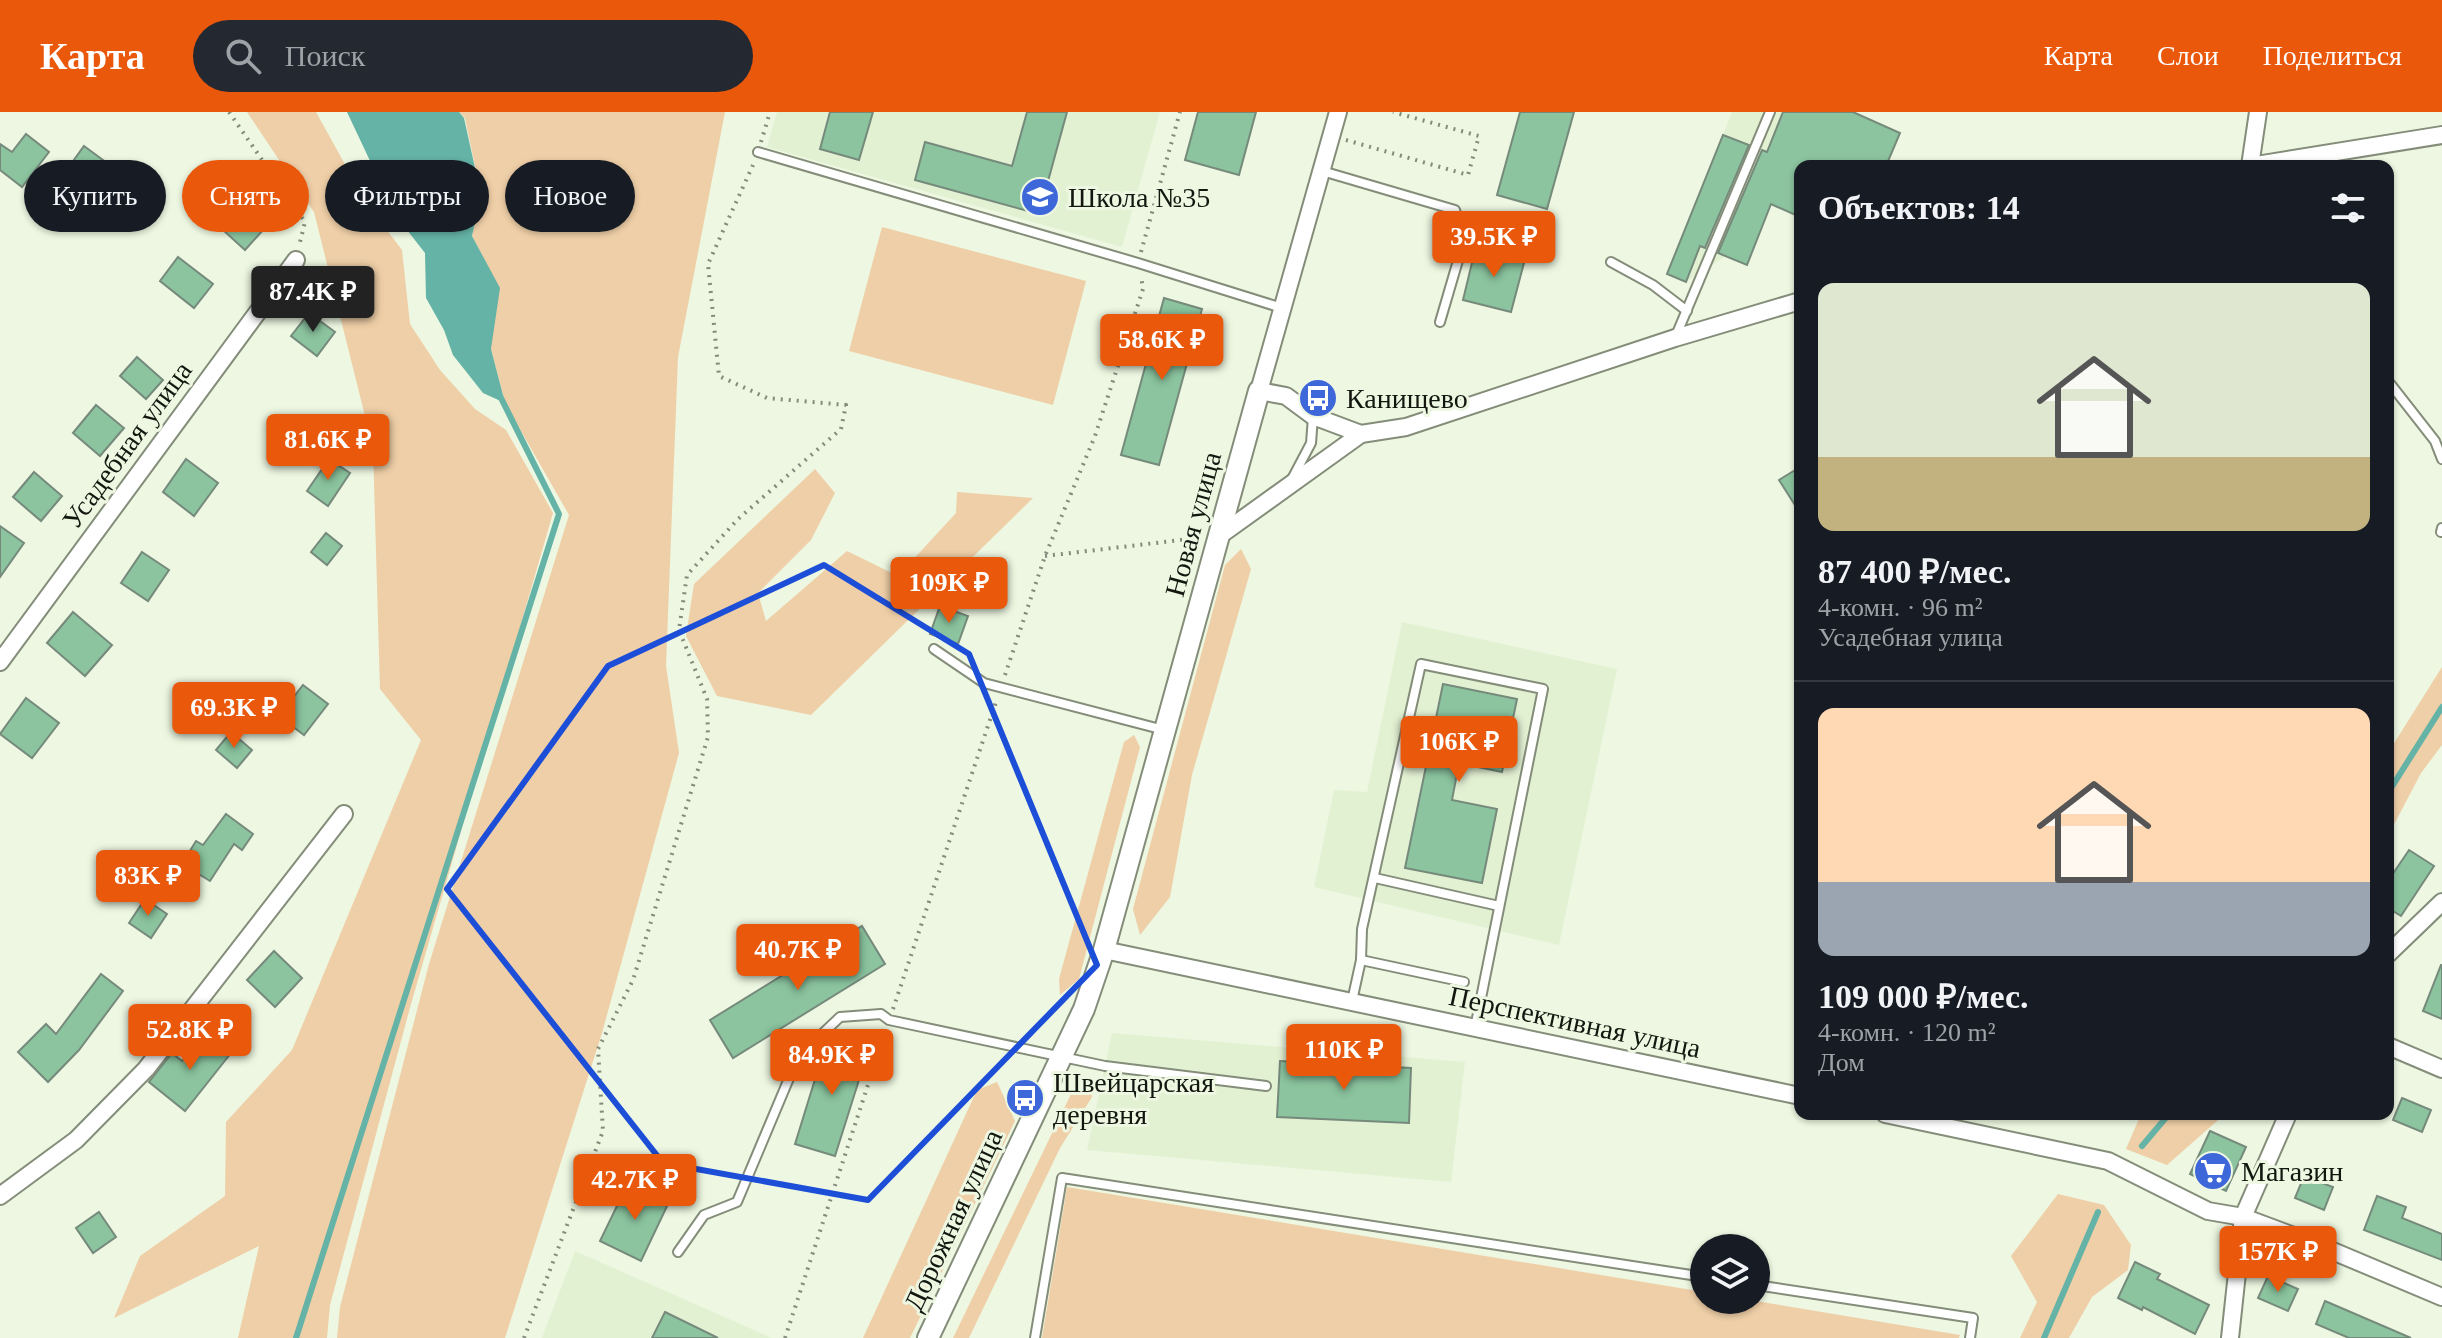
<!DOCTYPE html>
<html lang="ru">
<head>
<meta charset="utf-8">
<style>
	:root { --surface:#171b24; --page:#242831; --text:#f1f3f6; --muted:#9ea1a6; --line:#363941; --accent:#ea580c }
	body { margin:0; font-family:Georgia,serif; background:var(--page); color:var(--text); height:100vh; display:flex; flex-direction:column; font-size:30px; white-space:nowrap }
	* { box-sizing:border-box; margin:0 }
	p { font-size:26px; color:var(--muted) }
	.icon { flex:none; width:44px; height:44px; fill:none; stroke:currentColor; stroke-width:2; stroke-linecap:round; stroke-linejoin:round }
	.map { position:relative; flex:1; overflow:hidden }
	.panel { position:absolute; left:1794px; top:48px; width:600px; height:960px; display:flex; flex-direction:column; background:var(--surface); border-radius:16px; box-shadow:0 2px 6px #0004 }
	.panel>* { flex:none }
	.top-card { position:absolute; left:24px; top:48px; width:760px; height:72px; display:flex; gap:16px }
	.fabs { position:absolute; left:1690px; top:1122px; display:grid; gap:16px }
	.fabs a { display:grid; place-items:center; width:80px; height:80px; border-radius:50%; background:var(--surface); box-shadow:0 2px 6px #0004; font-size:40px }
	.price { position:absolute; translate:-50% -68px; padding:0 18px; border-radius:8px; background:var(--accent); color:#fff; font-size:26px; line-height:52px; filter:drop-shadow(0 2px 4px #0008) }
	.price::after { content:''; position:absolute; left:50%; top:48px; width:24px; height:18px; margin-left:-12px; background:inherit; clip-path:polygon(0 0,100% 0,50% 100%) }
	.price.current { background:#222; color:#fff }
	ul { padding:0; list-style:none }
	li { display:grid; align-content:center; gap:16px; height:424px; padding:0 24px }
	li+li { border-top:2px solid var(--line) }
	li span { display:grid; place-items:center; height:248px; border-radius:16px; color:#555 }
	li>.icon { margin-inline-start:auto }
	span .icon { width:144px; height:144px; fill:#fffc; stroke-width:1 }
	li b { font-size:34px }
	h2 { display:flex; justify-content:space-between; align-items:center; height:96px; padding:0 24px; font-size:34px }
	.chip { padding:0 28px; border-radius:36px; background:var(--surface); box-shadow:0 2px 6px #0004; font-size:28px; line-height:72px }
	.chip.current { background:var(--accent); color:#fff }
	header { display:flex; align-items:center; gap:48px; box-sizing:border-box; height:112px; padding:0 40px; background:var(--accent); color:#fff }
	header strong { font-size:38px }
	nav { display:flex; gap:44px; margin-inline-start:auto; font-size:28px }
	.search { width:560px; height:72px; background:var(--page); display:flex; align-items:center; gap:20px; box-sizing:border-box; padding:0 28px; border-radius:44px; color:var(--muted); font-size:30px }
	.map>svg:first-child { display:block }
	.built { fill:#e3f1d3 }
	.green { fill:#efcfa7 }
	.water { fill:#64b3a6 }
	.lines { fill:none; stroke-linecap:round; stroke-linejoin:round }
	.stream { stroke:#64b3a6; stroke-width:6 }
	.building { fill:#8bc49f; stroke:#768a7c; stroke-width:2 }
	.service-casing { stroke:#838d79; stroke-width:12 }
	.minor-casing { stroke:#838d79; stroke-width:20 }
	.tertiary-casing { stroke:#838d79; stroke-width:24 }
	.path { stroke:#848b7c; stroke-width:4; stroke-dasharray:2 6; stroke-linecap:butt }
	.service { stroke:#fff; stroke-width:8 }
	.minor { stroke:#fff; stroke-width:16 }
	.tertiary { stroke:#fff; stroke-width:20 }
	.marked { fill:none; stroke:#1d4ed8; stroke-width:6; stroke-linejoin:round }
	.labels { text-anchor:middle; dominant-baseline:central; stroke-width:6; stroke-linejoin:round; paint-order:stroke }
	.poi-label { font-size:28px; fill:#13170f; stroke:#edf7e1; text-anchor:start }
	.street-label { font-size:28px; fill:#13170f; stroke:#edf7e1 }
</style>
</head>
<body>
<header>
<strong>Карта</strong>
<div class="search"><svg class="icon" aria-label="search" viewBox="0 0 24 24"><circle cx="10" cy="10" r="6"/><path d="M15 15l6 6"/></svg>Поиск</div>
<nav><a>Карта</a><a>Слои</a><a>Поделиться</a></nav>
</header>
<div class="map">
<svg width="2442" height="1226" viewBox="0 0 2442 1226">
	<rect width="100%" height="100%" fill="#edf7e1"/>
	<g class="built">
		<path d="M777 0H1160L1122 135 767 35Z"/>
		<path d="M1732 0H1808L1747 153 1726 144 1686 170 1667 162Z"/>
		<path d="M1402 510 1617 557 1559 833 1314 775 1334 678 1367 680Z"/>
		<path d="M1112 921 1465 950 1451 1070 1087 1038Z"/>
		<path d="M575 1139 772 1226H542Z"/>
	</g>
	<g class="green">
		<path d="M247 0H316L367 92 402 138 410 212 440 258 475 297 506 318 553 401 411 892 330 1193 327 1226H238L259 1134 114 1206 140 1144 225 1084 226 1010 292 938 421 628 380 577 373 336 314 100Z"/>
		<path d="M459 0H725L678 245 666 554 679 641 602 921 505 1226H337L340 1195 429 852 569 403 505 291 491 237 495 168 472 124 481 83 465 6Z"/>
		<path d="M882 115 1086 169 1053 293 849 239Z"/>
		<path d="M815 357 835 381 811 428 758 481 766 509 847 439 898 464 956 401 957 380 1033 386 811 603 717 584 686 524 694 472Z"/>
		<path d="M1241 437 1251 457 1192 663 1170 785 1140 823 1133 797 1225 453Z"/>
		<path d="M2442 555V633L2421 661 2388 724V641Z"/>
		<path d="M1134 623 1140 635 1079 867 1060 883 1059 867 1124 630Z"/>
		<path d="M1090 966 1092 985 1060 1036 969 1226H953L1072 980Z"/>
		<path d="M997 970 1015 1009 910 1226H863L977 978Z"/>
		<path d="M2141 1002H2225L2167 1053 2126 1037Z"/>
		<path d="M1067 1075 1704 1180V1188H1750L1960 1223 1959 1226H1042Z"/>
		<path d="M2058 1082 2104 1093 2131 1133 2128 1158 2092 1185 2069 1226H2020L2037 1190 2011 1144Z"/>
	</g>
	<path class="water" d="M347 0H459L464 6 481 83 472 124 500 176 491 237 505 291 483 281 453 243 444 218 426 186 425 141 400 109 396 80 380 70Z"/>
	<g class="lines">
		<g class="stream">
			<path d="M2388 681 2442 595"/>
			<path d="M2142 1034 2169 1002"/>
			<path d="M296 1226 559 402 500 284"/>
			<path d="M2044 1226 2098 1100"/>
		</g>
	</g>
	<g class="building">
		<path d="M830 0H873L859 48 820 37Z"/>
		<path d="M1027 0H1067L1039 102 915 68 925 30 1012 54Z"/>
		<path d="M1198 0H1256L1239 63 1185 48Z"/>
		<path d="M1520 0H1574L1547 97 1497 83Z"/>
		<path d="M1783 0H1853L1900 21 1886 54H1800V105L1771 92 1747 153 1718 141 1762 38 1767 40Z"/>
		<path d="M26 22 49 40 22 75 0 58V32L12 40Z"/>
		<path d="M1723 23 1749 33 1705 136 1700 134 1686 170 1667 162Z"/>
		<path d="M84 34 126 65 113 82 71 52Z"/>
		<path d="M242 97 264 117 245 138 223 118Z"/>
		<path d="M1476 134 1525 147 1511 200 1463 188Z"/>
		<path d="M178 145 213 172 194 196 160 169Z"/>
		<path d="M1164 186 1202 197 1159 353 1121 343Z"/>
		<path d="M309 201 335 220 317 244 291 224Z"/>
		<path d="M137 245 163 268 146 287 120 264Z"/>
		<path d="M96 293 124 316 100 344 73 321Z"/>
		<path d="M186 347 218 371 194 404 163 380Z"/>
		<path d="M329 347 350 361 328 394 307 379Z"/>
		<path d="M1800 355V401L1779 368Z"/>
		<path d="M34 360 62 384 41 409 13 385Z"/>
		<path d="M0 414 24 431 0 465Z"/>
		<path d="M326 421 342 434 327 453 311 440Z"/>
		<path d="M142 440 169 458 148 489 121 471Z"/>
		<path d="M940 494 968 504 958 532 930 522Z"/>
		<path d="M73 500 112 533 85 564 47 531Z"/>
		<path d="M1443 572 1517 587 1502 660 1459 651 1452 688 1497 697 1482 771 1405 756Z"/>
		<path d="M303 573 328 592 304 623 279 604Z"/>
		<path d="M26 586 59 611 32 646 0 622Z"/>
		<path d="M231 620 252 638 237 656 216 638Z"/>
		<path d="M226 702 253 722 242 738 234 732 210 769 182 752 196 729 203 733Z"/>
		<path d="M2409 738 2434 754 2401 804 2388 796V769Z"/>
		<path d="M145 787 167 802 151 826 129 811Z"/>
		<path d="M862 814 885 852 733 946 710 908Z"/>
		<path d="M274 839 302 866 275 895 247 868Z"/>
		<path d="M2441 853H2442V907L2423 899Z"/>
		<path d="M101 862 123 879 79 938 48 970 18 940 46 912 56 922Z"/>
		<path d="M205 920 231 941 185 999 149 970 172 941 182 949Z"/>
		<path d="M845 926 870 933 835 1044 795 1032 825 935 841 940Z"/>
		<path d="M1280 949 1411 956 1409 1011 1277 1005Z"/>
		<path d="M2402 986 2431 998 2422 1020 2393 1008Z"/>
		<path d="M2210 1019 2246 1035 2226 1079 2190 1062Z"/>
		<path d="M2304 1064 2333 1075 2324 1098 2295 1086Z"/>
		<path d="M628 1071 669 1090 641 1149 600 1129Z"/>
		<path d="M2377 1084 2406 1095 2402 1106 2442 1122V1148L2364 1118Z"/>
		<path d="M99 1100 116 1125 93 1141 76 1116Z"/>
		<path d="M2135 1150 2160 1162 2157 1167 2209 1193 2195 1222 2143 1195 2142 1198 2118 1186Z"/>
		<path d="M2268 1164 2298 1177 2288 1199 2258 1186Z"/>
		<path d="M2325 1189 2411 1226H2349L2316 1212Z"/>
		<path d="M665 1200 718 1226H652Z"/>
	</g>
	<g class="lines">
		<g class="service-casing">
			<g id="service">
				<path d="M758 40 1138 151 1282 196"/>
				<path d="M1322 59 1455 98 1464 128 1440 210"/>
				<path d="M1611 150 1653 173 1687 199"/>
				<path d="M1675 226 1770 0"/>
				<path d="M2388 269 2435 329 2442 347"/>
				<path d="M1292 367 1311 331 1313 305"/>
				<path d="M2441 420 2442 416"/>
				<path d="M934 537 984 571 1164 618"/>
				<path d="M1375 766 1499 794"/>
				<path d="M1361 848 1464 870"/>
				<path d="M1352 889 1361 848 1362 817 1421 552 1543 577 1475 916"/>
				<path d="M678 1140 704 1103 737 1090 798 945 840 905 881 902 889 908 1105 954 1266 974"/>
				<path d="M1756 1173 1973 1206 1970 1226"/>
				<path d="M1035 1226 1062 1066 1704 1165"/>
			</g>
		</g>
		<g class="minor-casing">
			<g id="minor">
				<path d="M1338 0 1259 279 1286 284 1313 304 1361 322"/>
				<path d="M2250 54 2442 23"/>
				<path d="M2250 54 2258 0"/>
				<path d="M1219 424 1361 322 1406 315 1675 226 1800 189"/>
				<path d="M0 550 296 148"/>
				<path d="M1104 838 1800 984"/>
				<path d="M2388 842 2442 790"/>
				<path d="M2388 934 2442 957"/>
				<path d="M1885 1002 2108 1049 2208 1099 2243 1105 2323 1135 2442 1185"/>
				<path d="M0 1084 76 1028 146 957 344 702"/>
				<path d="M2230 1226 2243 1105 2288 1002"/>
			</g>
		</g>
		<g class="tertiary-casing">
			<path id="tertiary" d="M928 1226 1084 897 1104 838 1259 279"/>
		</g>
		<g class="path">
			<path d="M229 0 305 110 299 134"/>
			<path d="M1346 28 1468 63 1479 24 1393 0"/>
			<path d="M761 30 770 0"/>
			<path d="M1141 140 1180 0"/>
			<path d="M1045 444 1198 426"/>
			<path d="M1005 563 1045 444 1095 324 1143 177 1141 164"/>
			<path d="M893 897 997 587"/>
			<path d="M524 1226 603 1019 598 937 633 868 708 625 707 587 679 518 687 463 738 407 841 317 846 293 767 286 719 264 708 152 753 53"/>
			<path d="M785 1226 885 921"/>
		</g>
		<use href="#service" class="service"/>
		<use href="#minor" class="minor"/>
		<use href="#tertiary" class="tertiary"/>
	</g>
	<path class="marked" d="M824 453 969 542 1097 853 868 1088 663 1051 447 777 608 554Z"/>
	<defs>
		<g id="school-disc" transform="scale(2)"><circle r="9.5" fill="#3e68da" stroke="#edf7e1"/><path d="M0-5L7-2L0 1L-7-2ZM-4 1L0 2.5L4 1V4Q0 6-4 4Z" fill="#fff"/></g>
		<g id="bus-disc" transform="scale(2)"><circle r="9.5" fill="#3e68da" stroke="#edf7e1"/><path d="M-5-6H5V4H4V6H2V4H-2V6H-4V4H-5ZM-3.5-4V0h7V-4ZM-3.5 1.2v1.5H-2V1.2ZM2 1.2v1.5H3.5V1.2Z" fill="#fff"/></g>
		<g id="supermarket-disc" transform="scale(2)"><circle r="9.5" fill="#3e68da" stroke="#edf7e1"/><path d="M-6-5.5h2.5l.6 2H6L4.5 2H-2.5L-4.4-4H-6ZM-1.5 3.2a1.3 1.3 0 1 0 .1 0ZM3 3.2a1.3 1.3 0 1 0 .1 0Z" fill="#fff"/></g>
	</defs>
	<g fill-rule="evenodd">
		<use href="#school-disc" x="1040" y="85"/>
		<use href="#bus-disc" x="1318" y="286"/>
		<use href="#bus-disc" x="1025" y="986"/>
		<use href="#supermarket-disc" x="2213" y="1059"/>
	</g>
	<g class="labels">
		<g class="poi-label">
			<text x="1068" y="85">Школа №35</text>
			<text x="1346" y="286">Канищево</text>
			<text x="1053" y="970">Швейцарская<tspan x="1053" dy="32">деревня</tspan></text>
			<text x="2241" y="1059">Магазин</text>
		</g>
		<g class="street-label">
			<text transform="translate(127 333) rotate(-54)">Усадебная улица</text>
			<text transform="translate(1193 412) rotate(-75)">Новая улица</text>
			<text transform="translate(1575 910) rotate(12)">Перспективная улица</text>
			<text transform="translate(953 1108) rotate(-65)">Дорожная улица</text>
		</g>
	</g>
</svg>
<div class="fabs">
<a><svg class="icon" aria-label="layers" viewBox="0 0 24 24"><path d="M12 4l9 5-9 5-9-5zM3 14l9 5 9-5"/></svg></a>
</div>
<b class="price" style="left:1494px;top:167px">39.5K ₽</b>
<b class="price current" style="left:313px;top:222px">87.4K ₽</b>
<b class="price" style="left:1162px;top:270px">58.6K ₽</b>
<b class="price" style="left:328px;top:370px">81.6K ₽</b>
<b class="price" style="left:949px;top:513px">109K ₽</b>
<b class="price" style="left:234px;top:638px">69.3K ₽</b>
<b class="price" style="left:1459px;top:672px">106K ₽</b>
<b class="price" style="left:148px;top:806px">83K ₽</b>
<b class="price" style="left:798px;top:880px">40.7K ₽</b>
<b class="price" style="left:190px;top:960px">52.8K ₽</b>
<b class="price" style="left:1344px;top:980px">110K ₽</b>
<b class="price" style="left:832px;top:985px">84.9K ₽</b>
<b class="price" style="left:635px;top:1110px">42.7K ₽</b>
<b class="price" style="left:2278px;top:1182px">157K ₽</b>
<div class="top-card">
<a class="chip">Купить</a>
<a class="chip current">Снять</a>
<a class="chip">Фильтры</a>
<a class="chip">Новое</a>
</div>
<section class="panel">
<h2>Объектов: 14<svg class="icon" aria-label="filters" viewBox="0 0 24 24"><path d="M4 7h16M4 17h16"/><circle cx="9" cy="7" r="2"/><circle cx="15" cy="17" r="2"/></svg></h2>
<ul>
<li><span style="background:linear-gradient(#dfe7d0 70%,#c2b280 0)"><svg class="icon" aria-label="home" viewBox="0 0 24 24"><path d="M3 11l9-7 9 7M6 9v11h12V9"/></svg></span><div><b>87 400 ₽/мес.</b><p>4-комн. · 96 m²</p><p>Усадебная улица</p></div></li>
<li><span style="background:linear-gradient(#ffd9b3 70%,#9aa5b1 0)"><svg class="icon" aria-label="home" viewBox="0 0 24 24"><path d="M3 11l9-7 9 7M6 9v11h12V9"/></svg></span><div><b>109 000 ₽/мес.</b><p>4-комн. · 120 m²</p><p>Дом</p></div></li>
</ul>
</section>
</div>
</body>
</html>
